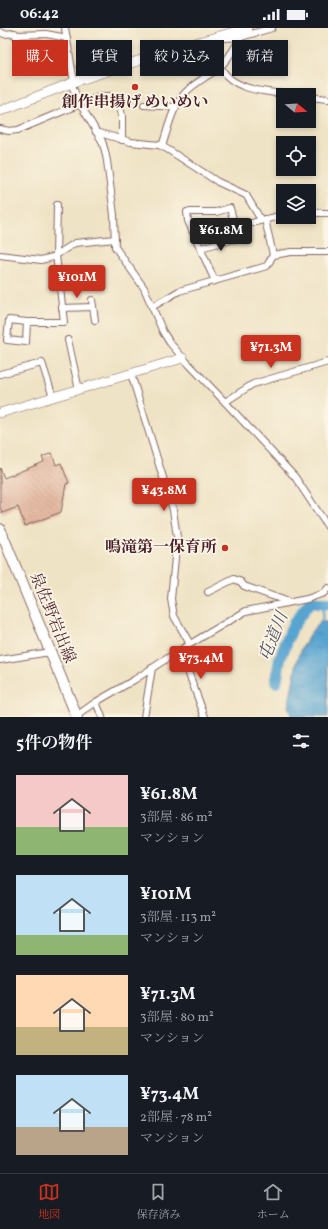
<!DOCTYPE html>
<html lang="ja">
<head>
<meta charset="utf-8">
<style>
	:root { --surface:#171b24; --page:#242831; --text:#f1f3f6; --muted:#9ea1a6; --line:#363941; --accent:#c8321e }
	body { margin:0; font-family:Vollkorn,"Noto Serif JP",serif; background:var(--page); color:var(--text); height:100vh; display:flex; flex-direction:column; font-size:15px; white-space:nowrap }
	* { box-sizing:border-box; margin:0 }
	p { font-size:13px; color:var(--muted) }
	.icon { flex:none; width:22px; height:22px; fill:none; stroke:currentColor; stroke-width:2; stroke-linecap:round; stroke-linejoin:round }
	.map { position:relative; height:689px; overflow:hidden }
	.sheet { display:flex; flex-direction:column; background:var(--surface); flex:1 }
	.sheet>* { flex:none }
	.guide { position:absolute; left:12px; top:12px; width:304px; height:36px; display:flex; gap:8px }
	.needle { width:26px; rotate:108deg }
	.fabs { position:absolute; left:276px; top:60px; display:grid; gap:8px }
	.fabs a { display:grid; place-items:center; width:40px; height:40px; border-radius:0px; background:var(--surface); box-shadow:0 2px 6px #0003; font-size:20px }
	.price { position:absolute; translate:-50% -34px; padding:0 9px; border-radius:4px; background:var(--accent); color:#fff; font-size:13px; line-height:26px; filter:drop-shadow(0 1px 2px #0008) }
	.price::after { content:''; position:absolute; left:50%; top:24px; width:12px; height:9px; margin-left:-6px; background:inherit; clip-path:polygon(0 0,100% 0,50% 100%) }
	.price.on { background:#222; color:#fff }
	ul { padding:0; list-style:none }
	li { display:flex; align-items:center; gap:12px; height:100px; padding:0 16px }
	li span { display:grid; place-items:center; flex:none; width:112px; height:80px; border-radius:0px; color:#555 }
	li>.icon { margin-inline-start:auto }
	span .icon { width:48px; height:48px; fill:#fffc; stroke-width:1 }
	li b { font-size:17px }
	h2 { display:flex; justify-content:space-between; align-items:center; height:48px; padding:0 16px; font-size:17px }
	.tag { padding:0 14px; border-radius:0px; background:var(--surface); box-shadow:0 2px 6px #0003; font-size:14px; line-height:36px }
	.tag.on { background:var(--accent); color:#fff }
	.status { display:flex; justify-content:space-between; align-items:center; height:28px; padding:0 20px; background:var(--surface); direction:ltr }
	.status svg { height:11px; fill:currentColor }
	.dock { display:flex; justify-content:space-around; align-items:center; height:56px; border-top:1px solid var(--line); background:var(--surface); font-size:11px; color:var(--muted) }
	.dock a { display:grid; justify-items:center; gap:2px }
	.dock .on { color:var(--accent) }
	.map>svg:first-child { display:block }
	.water { fill:url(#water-ripples); stroke:#51627e }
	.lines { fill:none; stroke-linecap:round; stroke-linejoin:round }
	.stream { stroke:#58a4d0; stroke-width:2 }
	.river { stroke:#58a4d0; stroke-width:12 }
	.building { fill:url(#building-back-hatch) }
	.street-casing { stroke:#846461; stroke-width:8 }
	.secondary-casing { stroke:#846461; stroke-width:10 }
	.primary-casing { stroke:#846461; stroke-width:12 }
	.street { stroke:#fff; stroke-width:6 }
	.secondary { stroke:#fff; stroke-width:9 }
	.primary { stroke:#fff; stroke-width:10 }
	.poi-dot { fill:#c8321e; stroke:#fcf5e5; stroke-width:1.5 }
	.labels { text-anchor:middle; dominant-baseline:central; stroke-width:3.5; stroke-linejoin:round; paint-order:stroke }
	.poi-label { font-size:16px; font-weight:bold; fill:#4a1f2b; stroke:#fcf5e5 }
	.street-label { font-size:16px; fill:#4a1f2b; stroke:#fcf5e5 }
	.water-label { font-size:17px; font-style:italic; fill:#50546d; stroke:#fcf5e5 }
</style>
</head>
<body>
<div class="status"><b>06:42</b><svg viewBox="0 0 49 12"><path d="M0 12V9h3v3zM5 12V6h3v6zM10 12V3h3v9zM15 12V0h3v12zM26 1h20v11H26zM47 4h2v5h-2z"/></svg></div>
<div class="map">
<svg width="328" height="689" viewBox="0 0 328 689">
	<defs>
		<pattern id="water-ripples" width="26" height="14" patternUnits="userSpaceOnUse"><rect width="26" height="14" fill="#58a4d0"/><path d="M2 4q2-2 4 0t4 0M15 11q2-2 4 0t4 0" fill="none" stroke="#4b85a9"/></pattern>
		<pattern id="building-back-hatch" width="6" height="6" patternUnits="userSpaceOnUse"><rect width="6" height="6" fill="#e1b49c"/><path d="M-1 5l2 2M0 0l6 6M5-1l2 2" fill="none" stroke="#c39a87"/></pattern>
	</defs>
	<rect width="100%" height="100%" fill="#fcf5e5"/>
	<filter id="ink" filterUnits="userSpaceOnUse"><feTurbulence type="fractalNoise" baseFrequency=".025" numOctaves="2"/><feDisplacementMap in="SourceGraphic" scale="8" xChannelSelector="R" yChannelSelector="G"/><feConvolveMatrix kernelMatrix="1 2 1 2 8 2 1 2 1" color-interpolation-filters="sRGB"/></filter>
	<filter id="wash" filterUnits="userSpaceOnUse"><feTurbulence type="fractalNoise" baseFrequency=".012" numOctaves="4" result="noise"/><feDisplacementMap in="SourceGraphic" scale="16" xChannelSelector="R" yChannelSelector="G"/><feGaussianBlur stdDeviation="0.9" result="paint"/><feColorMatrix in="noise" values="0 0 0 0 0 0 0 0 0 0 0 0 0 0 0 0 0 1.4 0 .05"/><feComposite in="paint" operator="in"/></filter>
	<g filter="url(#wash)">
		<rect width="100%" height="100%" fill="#efe3c5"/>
		<path class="water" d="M320 594H328V689H292L288 680 297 634 301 622 311 604Z"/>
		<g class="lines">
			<path class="stream" d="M322 594 323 575"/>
			<path class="river" d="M276 654 280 631 293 597 310 574 328 576"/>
		</g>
		<g id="blocks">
			<path class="building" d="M52 425 56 437 61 435 69 455 66 456 61 484 25 498 18 479 2 485 0 479V440L4 450 44 434 42 429Z"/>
		</g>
	</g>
	<g filter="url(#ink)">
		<use href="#blocks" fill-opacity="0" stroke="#846461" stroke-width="1"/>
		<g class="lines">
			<g class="street-casing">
				<g id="street">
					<path d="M65 0 74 54"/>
					<path d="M0 4 4 6 15 5 18 13"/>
					<path d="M16 7 46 6 67 10"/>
					<path d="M225 10 241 9 272 0"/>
					<path d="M212 11C214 19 216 30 220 38 232 64 270 64 295 67"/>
					<path d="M71 55 80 76 102 113 105 123 107 133 114 187 115 219 144 260 163 304 170 315 183 330 225 374 295 449 328 499"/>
					<path d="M309 69 328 71"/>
					<path d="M144 77 176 79"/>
					<path d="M0 101 9 103 18 102 80 76 101 68H109L114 70 119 75 122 88V112"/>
					<path d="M96 104 131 114 159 117 167 121 218 154 246 167 261 192"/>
					<path d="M162 118C168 101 172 79 185 65 195 54 209 48 220 39 229 31 235 19 241 9"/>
					<path d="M309 185H328"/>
					<path d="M236 199 283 187"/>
					<path d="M200 220 238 210 230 180 216 184H187L188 193 215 253"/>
					<path d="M0 227 41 232 53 229 75 215 115 211"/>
					<path d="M273 227 291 224H328"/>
					<path d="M92 272 95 292"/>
					<path d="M152 279 179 263 267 238 273 227 265 191"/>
					<path d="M62 280 93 279"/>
					<path d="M27 294 26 314 7 312 9 292 27 294H64L56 227 57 177"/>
					<path d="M68 312 79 362"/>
					<path d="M0 346 42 335 53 369"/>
					<path d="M131 346 173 482 177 509 171 571 174 588 190 616"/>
					<path d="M225 374 253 356 328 334"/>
					<path d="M208 564 234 551 241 554 244 558 289 574"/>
					<path d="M180 622 205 689"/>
					<path d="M0 632 50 624"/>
					<path d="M96 674 102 689"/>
					<path d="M75 689 96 674 134 652 180 622 246 583 307 571 324 565 328 560"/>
					<path d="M144 689 152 640"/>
				</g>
			</g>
			<g class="secondary-casing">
				<g id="secondary">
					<path d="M0 83 74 54 177 20 248 0"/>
					<path d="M0 385 183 330"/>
				</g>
			</g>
			<g class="primary-casing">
				<path id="primary" d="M0 501 77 689"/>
			</g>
			<use href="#street" class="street"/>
			<use href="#secondary" class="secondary"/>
			<use href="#primary" class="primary"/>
		</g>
	</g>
	<g class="poi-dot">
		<circle cx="135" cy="59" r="4"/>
		<circle cx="225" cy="520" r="4"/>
	</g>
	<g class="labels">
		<g class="poi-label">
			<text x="135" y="75">創作串揚げ めいめい</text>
			<text x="217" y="520" text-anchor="end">鳴滝第一保育所</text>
		</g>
		<g class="street-label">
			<text transform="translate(52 590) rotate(68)">泉佐野岩出線</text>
		</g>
		<g class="water-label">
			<text transform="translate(274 609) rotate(-68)">屯道川</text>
		</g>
	</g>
</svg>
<div class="fabs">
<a><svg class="needle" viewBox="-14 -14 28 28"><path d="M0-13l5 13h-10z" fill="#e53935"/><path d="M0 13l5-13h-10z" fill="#9ea1a6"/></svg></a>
<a><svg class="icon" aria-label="locate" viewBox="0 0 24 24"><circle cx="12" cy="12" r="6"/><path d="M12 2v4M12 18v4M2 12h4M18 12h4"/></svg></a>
<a><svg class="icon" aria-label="layers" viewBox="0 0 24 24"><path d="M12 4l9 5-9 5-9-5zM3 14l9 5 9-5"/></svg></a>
</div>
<b class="price on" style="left:221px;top:224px">¥61.8M</b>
<b class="price" style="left:77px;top:271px">¥101M</b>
<b class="price" style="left:271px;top:341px">¥71.3M</b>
<b class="price" style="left:164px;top:484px">¥43.8M</b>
<b class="price" style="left:201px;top:652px">¥73.4M</b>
<div class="guide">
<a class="tag on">購入</a>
<a class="tag">賃貸</a>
<a class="tag">絞り込み</a>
<a class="tag">新着</a>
</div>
</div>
<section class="sheet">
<h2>5件の物件<svg class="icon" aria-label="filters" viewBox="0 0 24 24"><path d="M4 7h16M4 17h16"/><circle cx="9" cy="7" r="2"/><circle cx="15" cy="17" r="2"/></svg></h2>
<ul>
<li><span style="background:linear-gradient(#f6c9c9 65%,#8fb573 0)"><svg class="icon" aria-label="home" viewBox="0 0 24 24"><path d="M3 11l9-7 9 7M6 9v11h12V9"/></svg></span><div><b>¥61.8M</b><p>3部屋 · 86 m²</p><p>マンション</p></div></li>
<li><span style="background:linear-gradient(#bfe0f5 75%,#8fb573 0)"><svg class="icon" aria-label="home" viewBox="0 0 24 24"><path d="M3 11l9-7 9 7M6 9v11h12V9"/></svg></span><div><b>¥101M</b><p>3部屋 · 113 m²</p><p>マンション</p></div></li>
<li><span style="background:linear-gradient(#ffd9b3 65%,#c2b280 0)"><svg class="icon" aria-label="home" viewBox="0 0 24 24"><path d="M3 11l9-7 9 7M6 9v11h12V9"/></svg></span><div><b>¥71.3M</b><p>3部屋 · 80 m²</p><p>マンション</p></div></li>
<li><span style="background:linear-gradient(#bfe0f5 65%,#b9a48a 0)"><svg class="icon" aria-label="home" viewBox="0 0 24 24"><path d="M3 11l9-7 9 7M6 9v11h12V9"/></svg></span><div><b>¥73.4M</b><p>2部屋 · 78 m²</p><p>マンション</p></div></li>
</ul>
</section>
<nav class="dock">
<a class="on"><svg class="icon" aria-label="map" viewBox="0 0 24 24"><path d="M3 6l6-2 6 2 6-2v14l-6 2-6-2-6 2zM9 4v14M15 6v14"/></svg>地図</a>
<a><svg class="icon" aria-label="saved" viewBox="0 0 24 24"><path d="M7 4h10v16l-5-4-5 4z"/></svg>保存済み</a>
<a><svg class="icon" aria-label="home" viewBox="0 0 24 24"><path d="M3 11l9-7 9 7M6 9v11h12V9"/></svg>ホーム</a>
</nav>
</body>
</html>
